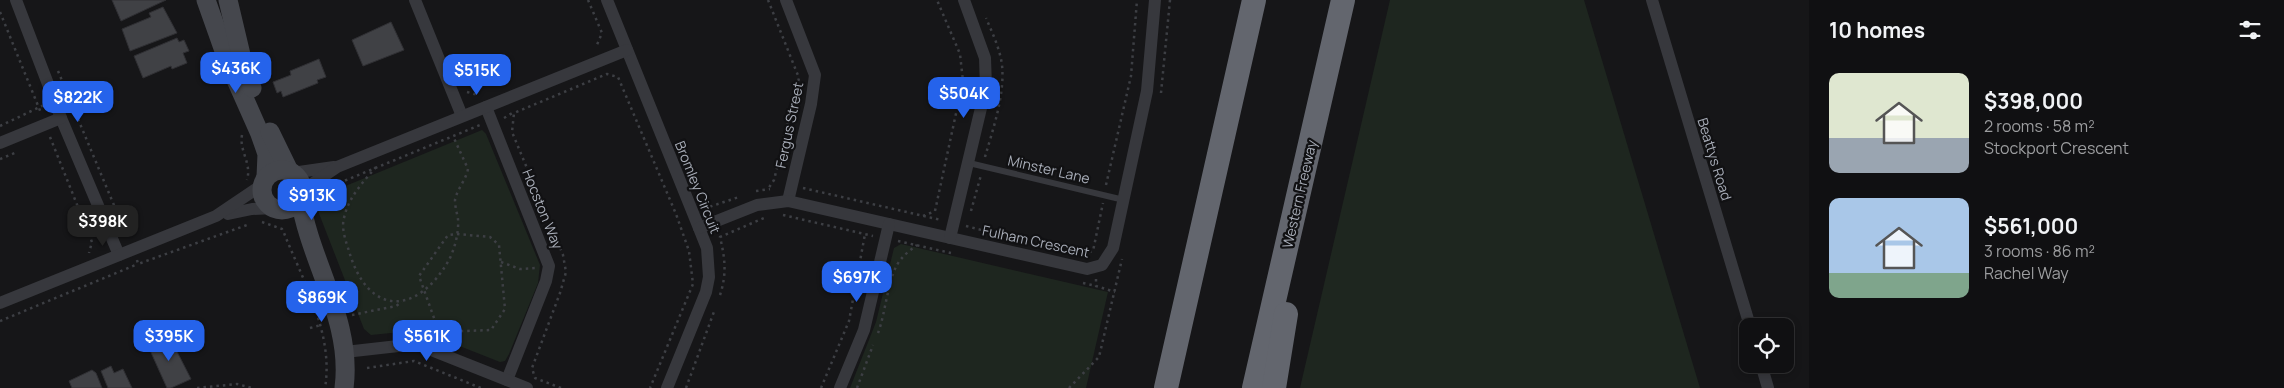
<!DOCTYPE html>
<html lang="en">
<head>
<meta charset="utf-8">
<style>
	:root { --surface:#101012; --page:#19191b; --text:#f1f3f6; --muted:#9c9d9f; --line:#303032; --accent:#2563eb }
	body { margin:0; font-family:Manrope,sans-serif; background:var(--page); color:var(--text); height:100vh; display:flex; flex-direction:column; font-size:19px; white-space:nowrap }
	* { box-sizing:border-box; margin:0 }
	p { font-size:16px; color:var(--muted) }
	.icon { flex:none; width:28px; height:28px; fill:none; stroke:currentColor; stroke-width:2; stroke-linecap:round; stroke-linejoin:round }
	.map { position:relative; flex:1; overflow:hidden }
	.drawer { display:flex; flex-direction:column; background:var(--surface); width:475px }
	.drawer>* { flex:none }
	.buttons { position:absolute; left:1739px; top:318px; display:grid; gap:10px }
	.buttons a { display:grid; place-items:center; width:55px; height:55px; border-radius:10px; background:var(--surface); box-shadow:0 2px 8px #0003,0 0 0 1px var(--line); font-size:25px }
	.price { position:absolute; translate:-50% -42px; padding:0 11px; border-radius:10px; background:var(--accent); color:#fff; font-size:16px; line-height:32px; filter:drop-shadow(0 1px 2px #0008) }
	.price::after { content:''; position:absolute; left:50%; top:30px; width:15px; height:11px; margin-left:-8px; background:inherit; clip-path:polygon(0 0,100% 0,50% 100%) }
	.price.current { background:#222; color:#fff }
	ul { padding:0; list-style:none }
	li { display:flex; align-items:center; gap:15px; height:125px; padding:0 20px }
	li span { display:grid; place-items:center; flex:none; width:140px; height:100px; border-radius:10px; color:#555 }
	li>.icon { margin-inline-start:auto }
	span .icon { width:60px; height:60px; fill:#fffc; stroke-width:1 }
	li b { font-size:21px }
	h2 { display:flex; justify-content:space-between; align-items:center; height:60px; padding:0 20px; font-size:21px }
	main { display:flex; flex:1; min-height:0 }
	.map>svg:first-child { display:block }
	.green { fill:#1e261f }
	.building { fill:#404145; stroke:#303034 }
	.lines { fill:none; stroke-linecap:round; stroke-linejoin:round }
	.path { stroke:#3d3f44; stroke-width:2.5; stroke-dasharray:2.5 4; stroke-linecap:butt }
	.lane { stroke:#37383d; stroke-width:6 }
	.street { stroke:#37383d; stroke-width:12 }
	.secondary { stroke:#45474d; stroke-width:19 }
	.highway { stroke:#63666e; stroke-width:24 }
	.labels { text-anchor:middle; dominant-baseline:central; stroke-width:4.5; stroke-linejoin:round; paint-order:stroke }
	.street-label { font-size:14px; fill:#a8adb8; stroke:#111113 }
</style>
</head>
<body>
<main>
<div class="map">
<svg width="1809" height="388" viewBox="0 0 1809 388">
	<rect width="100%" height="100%" fill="#161618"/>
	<g class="green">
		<path d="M1390 0H1584L1700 388H1300Z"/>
		<path d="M482 130 486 134 540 265 538 283 509 354 505 361 500 362 424 332 411 331 371 335 364 329 318 211 321 196Z"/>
		<path d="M901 244 1108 292 1086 388H850L876 322 894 248Z"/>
	</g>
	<g class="building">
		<path d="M112 0H166L121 21Z"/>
		<path d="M163 7 177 33 130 51 122 29 151 17 149 13Z"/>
		<path d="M391 22 404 50 363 66 352 40Z"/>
		<path d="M177 38 179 42 184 40 189 51 183 53 187 63 172 69 171 66 143 78 134 56Z"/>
		<path d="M319 59 326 77 317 80 318 83 283 97 281 91 277 93 273 82 291 75 290 71Z"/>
		<path d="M167 332 191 379 171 388H167L149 348 159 343 156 338Z"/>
		<path d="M111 366 114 373 123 369 132 388H108L101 371Z"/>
		<path d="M92 370 96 373 102 388H72L69 381Z"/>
	</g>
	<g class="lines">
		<g class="path">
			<path d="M588 0 602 33 596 47"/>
			<path d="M768 0 799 78 774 180 768 189"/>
			<path d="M0 12 41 113"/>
			<path d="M58 71 126 234"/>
			<path d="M467 92 478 95"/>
			<path d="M1161 93 1170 0"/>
			<path d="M504 118 514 112"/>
			<path d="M0 126 44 105"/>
			<path d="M242 135C239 151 252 163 247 180"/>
			<path d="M50 137 92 242 89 253"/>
			<path d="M985 157C993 129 1005 95 1002 65 1000 49 992 32 986 18"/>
			<path d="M0 159 17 152"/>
			<path d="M376 167C363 182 348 198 344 218 341 228 346 242 349 251 368 317 417 316 449 260 455 248 459 232 458 219 457 213 455 207 455 200 457 189 466 180 468 169L453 136"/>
			<path d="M339 183 480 125"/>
			<path d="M1106 185 1131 76 1137 0"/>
			<path d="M803 188 941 220"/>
			<path d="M756 191 770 189"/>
			<path d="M707 210 706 208 739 197"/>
			<path d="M971 211 981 175"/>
			<path d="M783 215 873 236"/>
			<path d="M923 216 935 211 963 81 960 54 937 0"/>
			<path d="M262 222 282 229 284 233C303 281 334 334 325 388"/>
			<path d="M966 226 993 233"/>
			<path d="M457 234 490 237 499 245 505 309 491 330 439 332 419 276 448 235Z"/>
			<path d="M898 241 951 253"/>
			<path d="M1083 254 1093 251 1103 203"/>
			<path d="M137 260 138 264 247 225"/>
			<path d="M501 262 520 269 536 268"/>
			<path d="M1096 279V286L1115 292"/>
			<path d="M1083 283 1096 286"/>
			<path d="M720 295C727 274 725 258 720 237L764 218"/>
			<path d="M352 315 396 306 402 302"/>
			<path d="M0 321 138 264"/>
			<path d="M310 328 321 325"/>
			<path d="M878 333C886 313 888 272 902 258 906 253 912 249 917 245"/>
			<path d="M367 368 414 361 481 388"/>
			<path d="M197 388 237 384 252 388"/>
			<path d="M561 388 535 378 532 368 560 293 566 272 563 255 512 132 514 113 607 74 618 77 676 214 689 251 693 284 650 388"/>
			<path d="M686 388 715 309"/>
			<path d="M821 388 849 321 865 234"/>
			<path d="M857 388 873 345"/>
			<path d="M1069 388 1099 357 1122 259"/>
		</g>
		<path class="lane" d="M969 163 1124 200"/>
		<g class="street">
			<path d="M16 0 61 118 119 255"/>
			<path d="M415 0 462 116"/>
			<path d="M607 0 699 228 707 248 709 277 706 292 667 388"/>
			<path d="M786 0 815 75 811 104 788 201"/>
			<path d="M1652 0 1750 326"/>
			<path d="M486 107 549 266 546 281 507 380"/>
			<path d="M0 143 61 118"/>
			<path d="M292 173 334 167"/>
			<path d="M301 195 306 188 337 167 627 50"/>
			<path d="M228 214 252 209 274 208"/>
			<path d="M699 228 757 205 788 201 1087 269 1102 265 1113 248 1147 91 1155 0"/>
			<path d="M950 238 986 87 985 58 964 0"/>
			<path d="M0 303 216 216 262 185"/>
			<path d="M345 352 416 344 527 388"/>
			<path d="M1761 364 1768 388"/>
			<path d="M840 388 864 330 889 224"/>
		</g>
		<g class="secondary">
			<path d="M206 0 228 62 260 134 267 154 266 177"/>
			<path d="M228 0 242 59 252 88"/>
			<path d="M270 132 289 171"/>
			<circle cx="282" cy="190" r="20"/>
			<path d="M300 198C310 263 353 321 344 388"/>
		</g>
		<g class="highway">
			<path d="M1166 388 1254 0"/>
			<path d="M1254 388 1343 0"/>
			<path d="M1274 388 1286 314"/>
		</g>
	</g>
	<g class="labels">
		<g class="street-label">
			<text transform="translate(789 125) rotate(-78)">Fergus Street</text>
			<text transform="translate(1715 159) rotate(73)">Beattys Road</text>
			<text transform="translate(1049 169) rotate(13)">Minster Lane</text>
			<text transform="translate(698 187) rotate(68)">Bromley Circuit</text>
			<text transform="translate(1299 194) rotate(-77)">Western Freeway</text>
			<text transform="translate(543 209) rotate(68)">Hocston Way</text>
			<text transform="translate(1036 241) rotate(12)">Fulham Crescent</text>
		</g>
	</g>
</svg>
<div class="buttons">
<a><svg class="icon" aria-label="locate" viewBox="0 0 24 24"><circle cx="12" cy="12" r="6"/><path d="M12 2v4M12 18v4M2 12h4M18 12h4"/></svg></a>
</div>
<b class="price" style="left:236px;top:94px">$436K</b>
<b class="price" style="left:477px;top:96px">$515K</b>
<b class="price" style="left:964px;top:119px">$504K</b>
<b class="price" style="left:78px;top:123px">$822K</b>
<b class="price" style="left:312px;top:221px">$913K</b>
<b class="price current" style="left:103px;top:247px">$398K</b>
<b class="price" style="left:857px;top:303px">$697K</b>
<b class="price" style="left:322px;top:323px">$869K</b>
<b class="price" style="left:169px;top:362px">$395K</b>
<b class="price" style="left:427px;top:362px">$561K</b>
</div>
<section class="drawer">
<h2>10 homes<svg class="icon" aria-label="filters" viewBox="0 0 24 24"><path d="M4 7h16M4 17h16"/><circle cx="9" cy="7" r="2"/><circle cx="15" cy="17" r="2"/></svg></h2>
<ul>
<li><span style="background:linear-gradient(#dfe7d0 65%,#9aa5b1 0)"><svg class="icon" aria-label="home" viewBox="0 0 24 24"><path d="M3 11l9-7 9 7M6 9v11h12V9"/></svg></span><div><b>$398,000</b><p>2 rooms · 58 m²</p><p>Stockport Crescent</p></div></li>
<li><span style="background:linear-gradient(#a9c7e8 75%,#7fa58c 0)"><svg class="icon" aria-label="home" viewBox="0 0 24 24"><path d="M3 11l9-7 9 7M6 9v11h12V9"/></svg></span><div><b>$561,000</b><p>3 rooms · 86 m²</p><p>Rachel Way</p></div></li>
</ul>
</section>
</main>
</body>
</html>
